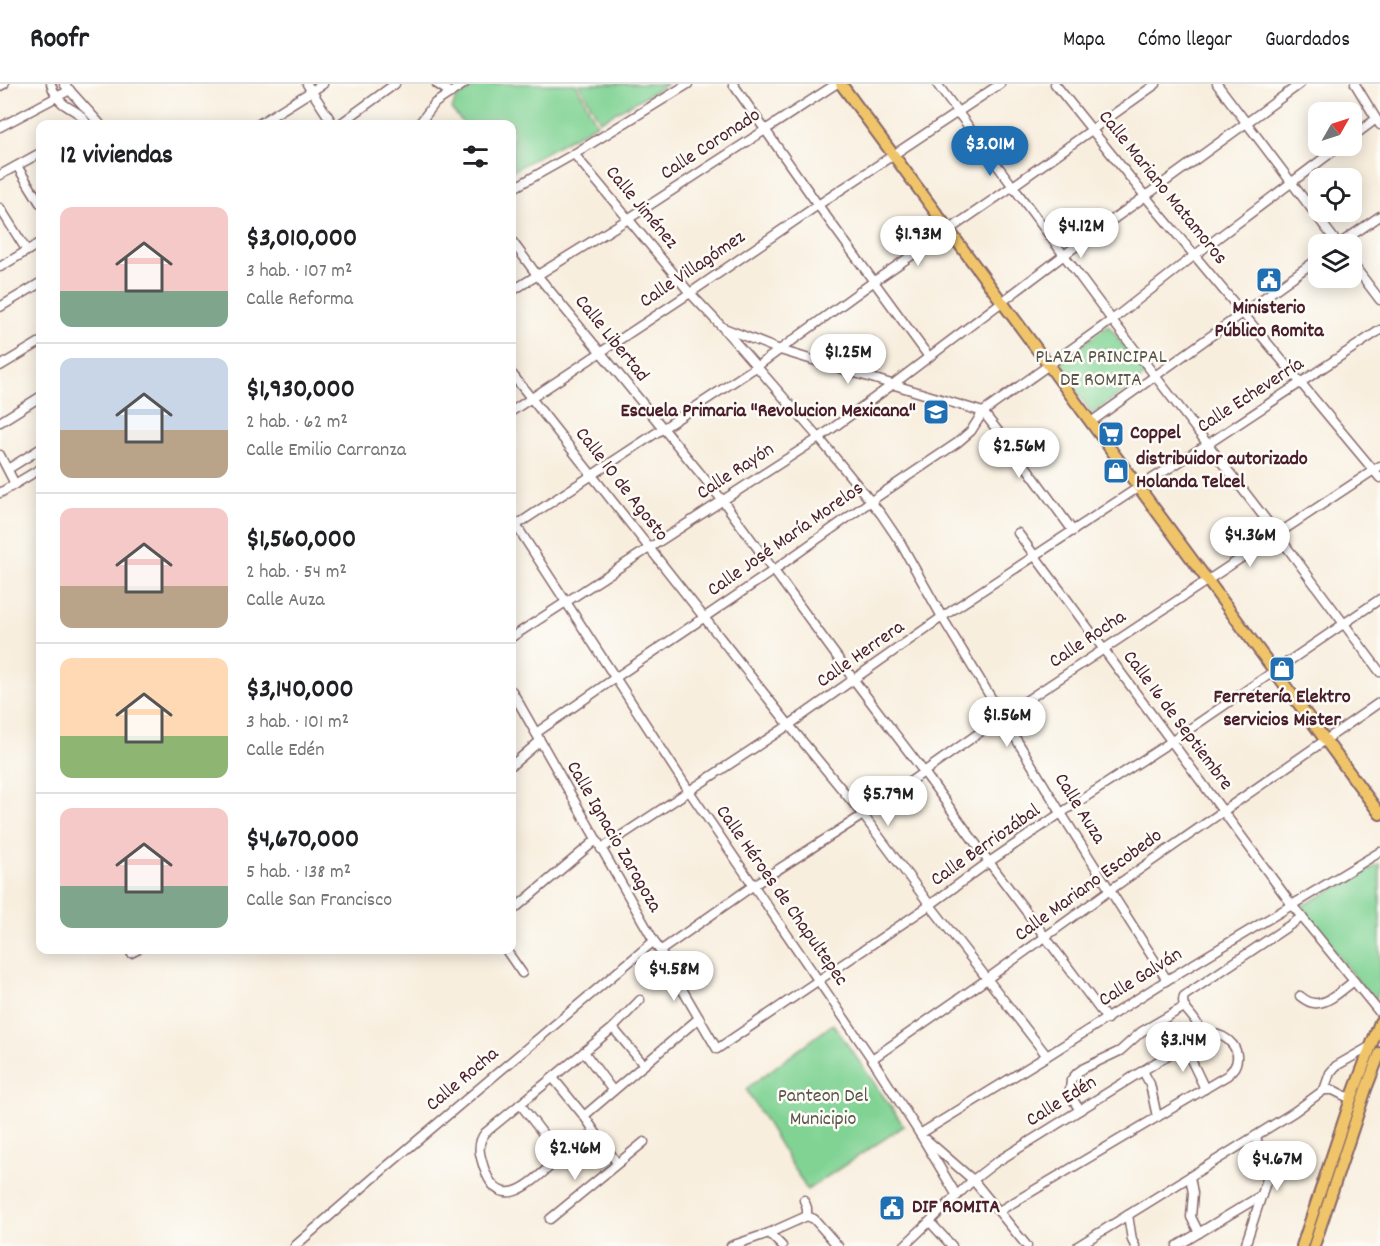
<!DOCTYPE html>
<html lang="es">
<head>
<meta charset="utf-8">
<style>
	:root { --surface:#fff; --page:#f6f6f6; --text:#202124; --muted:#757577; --line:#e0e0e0; --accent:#1f6fb2 }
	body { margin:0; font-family:Dekko,sans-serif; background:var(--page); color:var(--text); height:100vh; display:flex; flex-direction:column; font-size:22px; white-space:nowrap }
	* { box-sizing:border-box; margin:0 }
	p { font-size:20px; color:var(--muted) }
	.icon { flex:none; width:33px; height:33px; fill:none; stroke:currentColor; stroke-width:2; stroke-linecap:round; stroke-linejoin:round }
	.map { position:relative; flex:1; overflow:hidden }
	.drawer { position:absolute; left:36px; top:36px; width:480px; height:834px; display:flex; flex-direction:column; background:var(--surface); border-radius:12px; box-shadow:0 3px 15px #0003 }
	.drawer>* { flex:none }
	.needle { width:39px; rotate:51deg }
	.controls { position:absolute; left:1308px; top:18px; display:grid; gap:12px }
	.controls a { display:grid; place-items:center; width:54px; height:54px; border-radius:12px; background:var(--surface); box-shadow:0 3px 15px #0003; font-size:30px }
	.price { position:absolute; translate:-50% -51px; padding:0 14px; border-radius:21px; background:#fff; color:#222; font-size:20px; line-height:39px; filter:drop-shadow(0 2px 3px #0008) }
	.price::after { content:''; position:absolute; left:50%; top:36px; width:18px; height:14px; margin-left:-9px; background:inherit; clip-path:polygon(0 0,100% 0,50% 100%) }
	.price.active { background:var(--accent); color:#fff }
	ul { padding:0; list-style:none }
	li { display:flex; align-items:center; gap:18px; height:150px; padding:0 24px }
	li+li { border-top:2px solid var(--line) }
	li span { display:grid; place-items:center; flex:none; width:168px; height:120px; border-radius:12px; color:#555 }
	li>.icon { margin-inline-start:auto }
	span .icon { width:72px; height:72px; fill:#fffc; stroke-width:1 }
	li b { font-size:26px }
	h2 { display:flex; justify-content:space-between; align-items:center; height:72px; padding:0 24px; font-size:26px }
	header { display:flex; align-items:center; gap:36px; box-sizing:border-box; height:84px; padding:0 30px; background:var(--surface); border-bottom:2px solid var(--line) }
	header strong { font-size:28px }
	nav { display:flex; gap:33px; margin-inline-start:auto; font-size:21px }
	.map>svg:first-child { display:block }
	.green { fill:#81d394; stroke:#667960; stroke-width:1.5 }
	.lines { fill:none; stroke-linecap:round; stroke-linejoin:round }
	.minor-casing { stroke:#87676a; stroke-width:11 }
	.major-casing { stroke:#87676a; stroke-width:14 }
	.minor { stroke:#fff; stroke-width:8 }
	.major { stroke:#f0c469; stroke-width:10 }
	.labels { text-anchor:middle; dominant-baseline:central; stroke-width:5; stroke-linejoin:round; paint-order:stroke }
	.street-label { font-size:20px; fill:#4a1f2b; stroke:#fdfcf7 }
	.poi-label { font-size:20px; font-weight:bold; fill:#4a1f2b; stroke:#fdfcf7; text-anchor:start }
	.park-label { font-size:20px; fill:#5a554a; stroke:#fdfcf7 }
</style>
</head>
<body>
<header>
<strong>Roofr</strong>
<nav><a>Mapa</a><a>Cómo llegar</a><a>Guardados</a></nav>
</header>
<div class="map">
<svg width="1380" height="1162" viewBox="0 0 1380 1162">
	<rect width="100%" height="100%" fill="#fdfcf7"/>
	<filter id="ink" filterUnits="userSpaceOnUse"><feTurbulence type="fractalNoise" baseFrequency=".0167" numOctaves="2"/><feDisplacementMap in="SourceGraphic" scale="12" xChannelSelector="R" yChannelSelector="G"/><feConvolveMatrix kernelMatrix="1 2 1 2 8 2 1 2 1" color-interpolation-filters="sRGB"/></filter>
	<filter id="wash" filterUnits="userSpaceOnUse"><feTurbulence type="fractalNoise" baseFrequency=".008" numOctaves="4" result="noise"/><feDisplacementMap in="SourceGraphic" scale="24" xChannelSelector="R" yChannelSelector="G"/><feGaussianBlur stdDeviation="1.35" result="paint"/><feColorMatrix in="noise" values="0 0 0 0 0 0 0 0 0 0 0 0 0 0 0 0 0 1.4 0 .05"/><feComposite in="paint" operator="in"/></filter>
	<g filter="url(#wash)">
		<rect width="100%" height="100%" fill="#f8eede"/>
		<g class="green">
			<path d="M478 0H576L597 40 512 87V40H464L452 26 455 16Z"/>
			<path d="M579 0H668L600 37Z"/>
			<path d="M1108 241 1146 291 1092 330 1058 280Z"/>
			<path d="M1380 780V901L1375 919 1300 823Z"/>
			<path d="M833 940 904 1042 807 1106 746 1005Z"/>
		</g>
	</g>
	<g filter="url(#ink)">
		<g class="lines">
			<g class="minor-casing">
				<g id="minor">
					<path d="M51 0C53 7 58 17 65 21 75 28 80 28 87 40"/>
					<path d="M64 0 100 40"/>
					<path d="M307 0 333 40"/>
					<path d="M437 0 451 9"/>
					<path d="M733 0 818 121 929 273"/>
					<path d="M937 0 1112 236 1277 450 1380 588"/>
					<path d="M1055 0 1145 112 1380 394"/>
					<path d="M1217 0 1338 160"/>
					<path d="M1355 0 1380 41"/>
					<path d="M0 2 4 0"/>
					<path d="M259 40 323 0"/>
					<path d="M340 40 395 0"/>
					<path d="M419 40 435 19 464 0"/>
					<path d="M0 43 70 6"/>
					<path d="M1352 53 1376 35"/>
					<path d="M574 70 690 209 723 244 819 354 881 430 900 458 942 533 1061 729 1167 896"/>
					<path d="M17 82 40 119"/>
					<path d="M0 91 40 69"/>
					<path d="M512 105 574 70 688 0"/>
					<path d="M0 124 27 167"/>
					<path d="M512 157 537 191 723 417 854 596 924 688 989 778 1107 935"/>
					<path d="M1339 160 1380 132"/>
					<path d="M1352 179 1380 216"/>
					<path d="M0 183 40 159"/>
					<path d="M512 207 628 135 836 0"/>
					<path d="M0 223 40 199"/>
					<path d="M724 244 780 266 983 328"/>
					<path d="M0 282 40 258"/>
					<path d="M512 290 789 641 863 731 930 821 1047 972"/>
					<path d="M512 327 690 209 818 121 1000 0"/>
					<path d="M983 328 1027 384 1073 447"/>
					<path d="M0 338 40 313"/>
					<path d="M1091 338 1318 175"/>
					<path d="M0 371 15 400"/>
					<path d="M8 385 40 365"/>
					<path d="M0 409 40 385"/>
					<path d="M512 435 689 707 872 975 920 1050 957 1112"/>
					<path d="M512 444 756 283 873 198 1013 102 1156 0"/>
					<path d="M1018 449 1292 821 1380 929"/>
					<path d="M512 553 819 354 892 301 1064 171 1300 0"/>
					<path d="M512 607 654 857 717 965 930 821 989 778 1061 729 1172 657 1380 515"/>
					<path d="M536 649 615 594 774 486 871 417 957 359 971 347 983 328 1112 236 1195 171 1340 62"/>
					<path d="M512 681 540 657"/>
					<path d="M601 765 789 641 942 533 1139 403 1208 360 1380 246"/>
					<path d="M512 827 596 756"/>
					<path d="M506 866 522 889"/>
					<path d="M660 867 754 801 863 731 1003 632 1380 382"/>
					<path d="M131 869 137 866"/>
					<path d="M1300 912C1304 915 1309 919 1314 919 1328 921 1343 905 1354 897"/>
					<path d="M613 944 644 981"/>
					<path d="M1201 952C1200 947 1199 942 1196 938 1190 928 1180 923 1184 912L1302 833"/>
					<path d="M1184 961 1205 1005"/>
					<path d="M584 968 613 1007"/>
					<path d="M872 975 987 895 1110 806 1380 618"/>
					<path d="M1143 987 1150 1000 1157 1033"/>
					<path d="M553 994 584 1032 617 1079"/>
					<path d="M1324 1006H1333L1351 1015"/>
					<path d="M520 1020 561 1073"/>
					<path d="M1080 1026 1073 1016 1070 1006 1071 996 1077 989 1084 984 1120 967 1141 948 1184 923"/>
					<path d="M584 1032 699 934"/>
					<path d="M594 1048C582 1057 569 1066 557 1076 534 1096 501 1133 484 1084 480 1071 476 1061 485 1049L613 944 640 916"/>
					<path d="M920 1050 1047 972 1167 896 1380 768"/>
					<path d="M927 1056 973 1096 1027 1162"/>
					<path d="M1190 1093 1193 1109 1191 1133 1199 1149"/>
					<path d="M804 1116 807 1124V1132"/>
					<path d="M1128 1131 1132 1156 1135 1162"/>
					<path d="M807 1132 814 1135 838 1162"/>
					<path d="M550 1135 644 1058"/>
					<path d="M930 1138 952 1162"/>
					<path d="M769 1149 782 1162"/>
					<path d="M295 1162 386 1083 654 857"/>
					<path d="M731 1162 769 1149 807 1132"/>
					<path d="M904 1162 973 1096 995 1079 1184 961C1192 957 1201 950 1211 950 1228 950 1244 967 1234 984 1234 984 1228 990 1228 991L999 1127"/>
					<path d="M1078 1162 1294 1028 1324 1006 1330 989 1336 982 1371 962"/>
					<path d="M1177 1162 1262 1111"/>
					<path d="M1245 1162 1267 1095 1256 1052"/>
				</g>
			</g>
			<g class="major-casing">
				<g id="major">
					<path d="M841 0 1380 730"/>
					<path d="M1302 1162 1351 1015 1380 938"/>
					<path d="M1314 1162 1366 1005 1380 969"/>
				</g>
			</g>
			<use href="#minor" class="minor"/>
			<use href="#major" class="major"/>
		</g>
	</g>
	<defs>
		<g id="civic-square" transform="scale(1.35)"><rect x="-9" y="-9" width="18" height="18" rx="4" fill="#1f6fb2" stroke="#fdfcf7"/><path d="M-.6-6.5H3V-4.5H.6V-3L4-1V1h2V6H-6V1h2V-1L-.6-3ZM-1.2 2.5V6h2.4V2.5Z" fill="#fff"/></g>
		<g id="school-square" transform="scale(1.35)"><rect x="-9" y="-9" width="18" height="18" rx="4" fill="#1f6fb2" stroke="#fdfcf7"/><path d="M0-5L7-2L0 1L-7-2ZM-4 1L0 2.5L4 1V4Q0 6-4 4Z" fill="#fff"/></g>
		<g id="supermarket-square" transform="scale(1.35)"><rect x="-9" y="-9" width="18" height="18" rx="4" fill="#1f6fb2" stroke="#fdfcf7"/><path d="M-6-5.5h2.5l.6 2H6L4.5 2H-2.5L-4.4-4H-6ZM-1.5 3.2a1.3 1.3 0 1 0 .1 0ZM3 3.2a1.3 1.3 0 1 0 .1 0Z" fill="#fff"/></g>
		<g id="shop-square" transform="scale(1.35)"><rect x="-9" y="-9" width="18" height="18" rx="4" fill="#1f6fb2" stroke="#fdfcf7"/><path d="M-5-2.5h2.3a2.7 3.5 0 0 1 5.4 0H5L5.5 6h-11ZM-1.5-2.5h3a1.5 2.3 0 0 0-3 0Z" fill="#fff"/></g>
	</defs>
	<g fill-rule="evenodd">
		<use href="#civic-square" x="1269" y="196"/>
		<use href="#school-square" x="936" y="328"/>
		<use href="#supermarket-square" x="1111" y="350"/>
		<use href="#shop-square" x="1116" y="387"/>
		<use href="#shop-square" x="1282" y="585"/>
		<use href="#civic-square" x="892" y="1124"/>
	</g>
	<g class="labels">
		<g class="street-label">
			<text transform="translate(711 61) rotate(-33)">Calle Coronado</text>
			<text transform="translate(1162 104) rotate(51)">Calle Mariano Matamoros</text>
			<text transform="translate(641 124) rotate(50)">Calle Jiménez</text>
			<text transform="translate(693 186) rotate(-34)">Calle Villagómez</text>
			<text transform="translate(611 255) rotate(51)">Calle Libertad</text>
			<text transform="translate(1251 312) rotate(-33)">Calle Echeverría</text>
			<text transform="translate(736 388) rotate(-33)">Calle Rayón</text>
			<text transform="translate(621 401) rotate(52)">Calle 10 de Agosto</text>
			<text transform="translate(786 456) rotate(-35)">Calle José María Morelos</text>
			<text transform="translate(1088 556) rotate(-34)">Calle Rocha</text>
			<text transform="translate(861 571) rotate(-35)">Calle Herrera</text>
			<text transform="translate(1177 637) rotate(53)">Calle 16 de Septiembre</text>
			<text transform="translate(1079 725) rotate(58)">Calle Auza</text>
			<text transform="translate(613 753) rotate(60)">Calle Ignacio Zaragoza</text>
			<text transform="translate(986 762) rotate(-35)">Calle Berriozábal</text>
			<text transform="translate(1089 802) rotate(-36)">Calle Mariano Escobedo</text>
			<text transform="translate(781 812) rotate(55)">Calle Héroes de Chapultepec</text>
			<text transform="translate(1141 894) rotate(-32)">Calle Galván</text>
			<text transform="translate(463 996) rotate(-40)">Calle Rocha</text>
			<text transform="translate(1062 1018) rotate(-32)">Calle Edén</text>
		</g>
		<g class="poi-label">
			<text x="1269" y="225" text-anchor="middle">Ministerio<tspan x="1269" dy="23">Público Romita</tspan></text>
			<text x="916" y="328" text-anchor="end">Escuela Primaria "Revolucion Mexicana"</text>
			<text x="1130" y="350">Coppel</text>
			<text x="1136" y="376">distribuidor autorizado<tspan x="1136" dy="23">Holanda Telcel</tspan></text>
			<text x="1282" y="614" text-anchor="middle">Ferretería Elektro<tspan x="1282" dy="23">servicios Mister</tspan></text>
			<text x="912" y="1124">DIF ROMITA</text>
		</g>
		<g class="park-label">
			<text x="1101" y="274">PLAZA PRINCIPAL<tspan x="1101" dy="23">DE ROMITA</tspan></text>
			<text x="823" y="1013">Panteon Del<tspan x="823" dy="23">Municipio</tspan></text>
		</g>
	</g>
</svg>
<div class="controls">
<a><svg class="needle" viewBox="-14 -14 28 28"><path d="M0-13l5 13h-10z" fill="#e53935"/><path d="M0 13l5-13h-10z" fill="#757577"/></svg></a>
<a><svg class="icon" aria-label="locate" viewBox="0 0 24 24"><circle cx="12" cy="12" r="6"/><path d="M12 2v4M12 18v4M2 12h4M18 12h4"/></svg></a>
<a><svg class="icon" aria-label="layers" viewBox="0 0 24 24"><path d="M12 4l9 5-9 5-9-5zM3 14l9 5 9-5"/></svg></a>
</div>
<b class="price active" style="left:990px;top:93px">$3.01M</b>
<b class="price" style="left:1081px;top:175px">$4.12M</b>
<b class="price" style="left:918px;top:183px">$1.93M</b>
<b class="price" style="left:848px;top:301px">$1.25M</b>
<b class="price" style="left:1019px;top:395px">$2.56M</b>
<b class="price" style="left:1250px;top:484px">$4.36M</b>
<b class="price" style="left:1007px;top:664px">$1.56M</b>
<b class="price" style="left:888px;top:743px">$5.79M</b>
<b class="price" style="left:674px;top:918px">$4.58M</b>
<b class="price" style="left:1183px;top:989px">$3.14M</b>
<b class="price" style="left:575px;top:1097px">$2.46M</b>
<b class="price" style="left:1277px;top:1108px">$4.67M</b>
<section class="drawer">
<h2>12 viviendas<svg class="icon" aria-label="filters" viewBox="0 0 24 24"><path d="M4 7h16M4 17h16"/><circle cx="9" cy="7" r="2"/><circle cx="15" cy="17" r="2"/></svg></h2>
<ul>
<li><span style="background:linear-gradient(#f6c9c9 70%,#7fa58c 0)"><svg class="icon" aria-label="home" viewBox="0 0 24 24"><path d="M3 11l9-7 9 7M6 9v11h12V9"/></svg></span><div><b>$3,010,000</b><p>3 hab. · 107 m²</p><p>Calle Reforma</p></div></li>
<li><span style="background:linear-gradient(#c9d6e8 60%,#b9a48a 0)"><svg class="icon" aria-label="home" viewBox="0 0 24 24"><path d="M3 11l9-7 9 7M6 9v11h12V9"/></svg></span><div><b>$1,930,000</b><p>2 hab. · 62 m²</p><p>Calle Emilio Carranza</p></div></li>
<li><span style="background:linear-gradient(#f6c9c9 65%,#b9a48a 0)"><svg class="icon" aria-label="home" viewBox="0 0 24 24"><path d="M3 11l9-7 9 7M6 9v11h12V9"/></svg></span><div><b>$1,560,000</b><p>2 hab. · 54 m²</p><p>Calle Auza</p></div></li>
<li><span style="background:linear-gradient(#ffd9b3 65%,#8fb573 0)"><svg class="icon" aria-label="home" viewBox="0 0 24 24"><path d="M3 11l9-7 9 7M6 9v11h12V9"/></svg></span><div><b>$3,140,000</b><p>3 hab. · 101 m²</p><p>Calle Edén</p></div></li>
<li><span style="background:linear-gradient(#f6c9c9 65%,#7fa58c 0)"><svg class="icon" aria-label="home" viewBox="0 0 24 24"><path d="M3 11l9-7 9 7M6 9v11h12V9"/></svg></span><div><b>$4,670,000</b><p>5 hab. · 138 m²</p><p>Calle San Francisco</p></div></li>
</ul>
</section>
</div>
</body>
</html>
